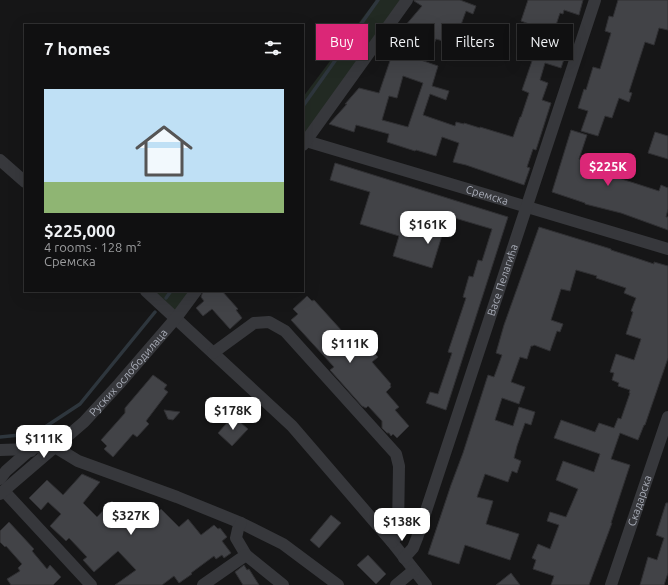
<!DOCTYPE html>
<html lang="en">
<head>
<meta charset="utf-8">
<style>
	:root { --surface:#101011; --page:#1e1e1f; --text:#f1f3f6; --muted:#9c9d9f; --line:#303031; --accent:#db2777 }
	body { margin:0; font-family:Ubuntu,sans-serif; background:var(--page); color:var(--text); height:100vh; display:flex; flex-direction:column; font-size:15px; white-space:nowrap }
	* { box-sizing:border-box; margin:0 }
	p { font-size:13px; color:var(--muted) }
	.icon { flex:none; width:22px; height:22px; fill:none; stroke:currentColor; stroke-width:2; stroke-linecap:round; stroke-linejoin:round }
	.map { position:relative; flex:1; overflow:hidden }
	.drawer { position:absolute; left:24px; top:24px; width:280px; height:268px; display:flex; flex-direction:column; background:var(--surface); border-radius:0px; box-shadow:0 4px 16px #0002,0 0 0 1px var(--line) }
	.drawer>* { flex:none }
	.top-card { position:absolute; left:316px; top:24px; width:292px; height:36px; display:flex; gap:8px }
	.price { position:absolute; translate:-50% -34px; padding:0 9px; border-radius:8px; background:#fff; color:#222; font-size:13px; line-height:26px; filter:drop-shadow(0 1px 2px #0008) }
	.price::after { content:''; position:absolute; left:50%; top:24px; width:12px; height:9px; margin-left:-6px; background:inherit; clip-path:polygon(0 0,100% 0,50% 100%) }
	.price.current { background:var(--accent); color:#fff }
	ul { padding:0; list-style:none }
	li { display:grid; align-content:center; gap:8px; height:212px; padding:0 20px }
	li span { display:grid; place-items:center; height:124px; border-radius:0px; color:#555 }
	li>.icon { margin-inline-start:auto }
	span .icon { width:72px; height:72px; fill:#fffc; stroke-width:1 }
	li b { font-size:17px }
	h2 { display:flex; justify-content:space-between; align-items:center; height:48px; padding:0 20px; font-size:17px }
	.chip { padding:0 14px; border-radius:0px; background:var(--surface); box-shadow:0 4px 16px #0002,0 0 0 1px var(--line); font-size:14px; line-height:36px }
	.chip.current { background:var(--accent); color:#fff }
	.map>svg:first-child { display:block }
	.green { fill:#222a23 }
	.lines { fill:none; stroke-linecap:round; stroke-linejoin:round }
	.stream { stroke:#2e363d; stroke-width:3.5 }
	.building { fill:#424347; stroke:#303033; fill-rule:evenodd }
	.minor { stroke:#37383c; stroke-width:12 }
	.labels { text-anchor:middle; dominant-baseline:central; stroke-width:3; stroke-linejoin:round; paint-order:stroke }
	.street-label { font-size:11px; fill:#a8acb7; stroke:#111112 }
</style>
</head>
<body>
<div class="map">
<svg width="668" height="585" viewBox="0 0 668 585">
	<rect width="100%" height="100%" fill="#161617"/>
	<g class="green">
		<path d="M376 0H404L303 142V97Z"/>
		<path d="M157 291H194L176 314 154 295Z"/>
	</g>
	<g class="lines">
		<g class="stream">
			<path d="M303 106 378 0"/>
			<path d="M166 298 171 291"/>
			<path d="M0 437 20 435 45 427 80 404 155 312"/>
		</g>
	</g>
	<g class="building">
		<path d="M414 0H460L476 6 473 14 466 11 458 33 450 31 446 42 436 39 433 46 421 42 415 58 438 66 432 86 449 91 446 100 430 94 423 115 455 126 456 122 464 124V123L480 128V127L513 137 520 117H521L529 93 522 90 532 61 527 60 531 49H533L540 28 521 21 528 0H583L579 15 564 10 563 14 560 13 554 31 572 36 561 68 545 63 540 80 548 83 542 100 551 103 536 150 533 149 527 167 530 168 524 185 466 165 453 162 459 143 442 137 436 156 416 150 415 151 387 142 389 134 356 125 354 132 329 124 347 104H345L359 88 379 93 394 49 387 47 422 6 414 1ZM403 76 423 83 408 127 382 120 389 96 397 98Z"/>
		<path d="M618 0H668V30L659 28 654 45 645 42 629 92 632 93 629 102 619 98 612 118 605 116 598 136 581 131 588 111 578 108 584 89 586 90 593 67 600 69 611 33 605 31 609 16 613 17Z"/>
		<path d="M571 130 587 135 579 159 597 164 598 160 609 164 606 174 659 191 661 185 668 188V209L666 217H668V230L621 213 585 204V203L552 192Z"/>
		<path d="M655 132 668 136V159L648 153Z"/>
		<path d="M335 163 508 217 446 410 426 403 430 392 438 394 452 353 448 352 466 298 463 297 469 276 473 277 478 260 482 261 492 229 448 216 432 268 393 256 399 236 360 224 370 192 330 180Z"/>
		<path d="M539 227 611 249V250L636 258 654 264V262L668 266V358L645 425H644L638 440 620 433 611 459 630 465 611 523H612L589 585H551L554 576 533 569 536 560 532 558 538 544 550 549 559 525 547 521 550 512 566 517 578 489 556 480 563 461 594 472 600 454 554 438 561 420 595 432 599 423 614 428 618 418 621 419 630 393H629L630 390 618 386 619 383 612 380 614 373 610 372 616 354 634 360 641 339 626 334 633 312 631 311 636 298 624 293 626 288 596 278 597 276 576 270 570 291 561 289 551 320 563 324 560 332 557 331 550 351 534 345 533 346H531L527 359 520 357 511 382 525 387 519 404 502 398 495 420 513 426 519 407 535 412 531 425 525 423 517 446 514 458 521 461 517 473 512 471 508 482 485 474 477 497 493 501 486 524 519 534 510 560 465 545 459 564 428 554 451 485 463 453 488 375 494 377 502 355 496 353 504 325Z"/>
		<path d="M203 291H222L238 309 236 310 242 318 230 329 212 309 203 316 196 308 204 301 201 297Z"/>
		<path d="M307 296 312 301 314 300 342 331 343 330 359 348 365 343 378 357 372 362 391 384 390 385 391 387 386 392 399 407 395 410 409 426 397 438 393 434 391 436 389 433H387L382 428V421L368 406 366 408 362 406 330 370 334 367 291 320 298 314 293 309Z"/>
		<path d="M153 375 167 385 164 389 168 392 146 421 149 424 137 437 133 434 113 457 104 449 107 446 101 440 125 413V408Z"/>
		<path d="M164 410 180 412 173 420 168 419Z"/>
		<path d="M233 416 248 429 232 446 218 433Z"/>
		<path d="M82 474 100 482 83 503 97 517 112 501 130 518 145 503 156 514 161 509 179 527 188 519 201 535 214 525 218 529 220 528 227 537 222 541 231 553 224 558 222 555 216 559 214 556 191 573 192 574 179 583 174 576 162 585H115L136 570 118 551 94 572 83 560 87 557 69 538 66 541 50 526 61 514 48 502 41 510 29 498 47 480 63 495Z"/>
		<path d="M666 503H668V573L664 585H640L648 557 657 560 664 538 656 535Z"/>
		<path d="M331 515 341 523 319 548 310 540Z"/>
		<path d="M9 522 34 549 32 551 47 569 50 565 61 577 53 585H11L7 579 20 571 18 568 22 564 6 546 5 547 0 542V531Z"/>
		<path d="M368 555 386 574 376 584 357 565Z"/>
		<path d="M244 565 247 570 249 569 259 585H243L235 572Z"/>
		<path d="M511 573 520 585H496Z"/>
	</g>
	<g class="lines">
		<g class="minor">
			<path id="s1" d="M306 141 668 249"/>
			<path d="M303 145 407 0"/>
			<path d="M0 160 25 182"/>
			<path d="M146 291 292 426 392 542 426 585"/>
			<path d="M213 353 254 323 269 322 285 331 396 454 399 466 398 530 396 537 392 542"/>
			<path d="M55 447 78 461 177 497 241 523 283 544 338 585"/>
			<path d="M0 450 31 449V451"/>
			<path d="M0 479 6 471 31 449 59 441"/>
			<path d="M4 491 91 585"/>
			<path id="s2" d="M0 494 84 422 119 384 176 318 196 291"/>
			<path d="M241 523 238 529 236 538 246 555 283 585"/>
			<path id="s3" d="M404 558 413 548 417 538 595 0"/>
			<path d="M203 585 246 555"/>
			<path d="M396 585 414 570"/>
			<path id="s4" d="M611 585 668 417"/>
		</g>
	</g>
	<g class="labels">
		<g class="street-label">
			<text stroke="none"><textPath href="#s1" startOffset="189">Сремска</textPath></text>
			<text stroke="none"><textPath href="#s3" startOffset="296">Васе Пелагића</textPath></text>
			<text stroke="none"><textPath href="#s2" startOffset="177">Руских ослободилаца</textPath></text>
			<text stroke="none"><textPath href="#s4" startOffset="89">Скадарска</textPath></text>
		</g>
	</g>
</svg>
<b class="price current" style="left:608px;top:187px">$225K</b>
<b class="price" style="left:428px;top:245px">$161K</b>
<b class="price" style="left:350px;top:364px">$111K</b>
<b class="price" style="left:233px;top:431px">$178K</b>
<b class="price" style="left:44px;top:459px">$111K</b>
<b class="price" style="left:131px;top:536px">$327K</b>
<b class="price" style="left:402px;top:542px">$138K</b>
<div class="top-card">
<a class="chip current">Buy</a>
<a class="chip">Rent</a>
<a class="chip">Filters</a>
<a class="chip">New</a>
</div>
<section class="drawer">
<h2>7 homes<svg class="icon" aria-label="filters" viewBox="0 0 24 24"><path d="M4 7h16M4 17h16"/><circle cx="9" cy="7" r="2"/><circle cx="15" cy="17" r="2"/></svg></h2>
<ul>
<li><span style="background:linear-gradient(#bfe0f5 75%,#8fb573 0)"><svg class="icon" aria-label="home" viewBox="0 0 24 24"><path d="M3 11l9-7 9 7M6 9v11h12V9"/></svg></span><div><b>$225,000</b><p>4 rooms · 128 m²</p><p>Сремска</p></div></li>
</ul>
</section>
</div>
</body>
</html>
